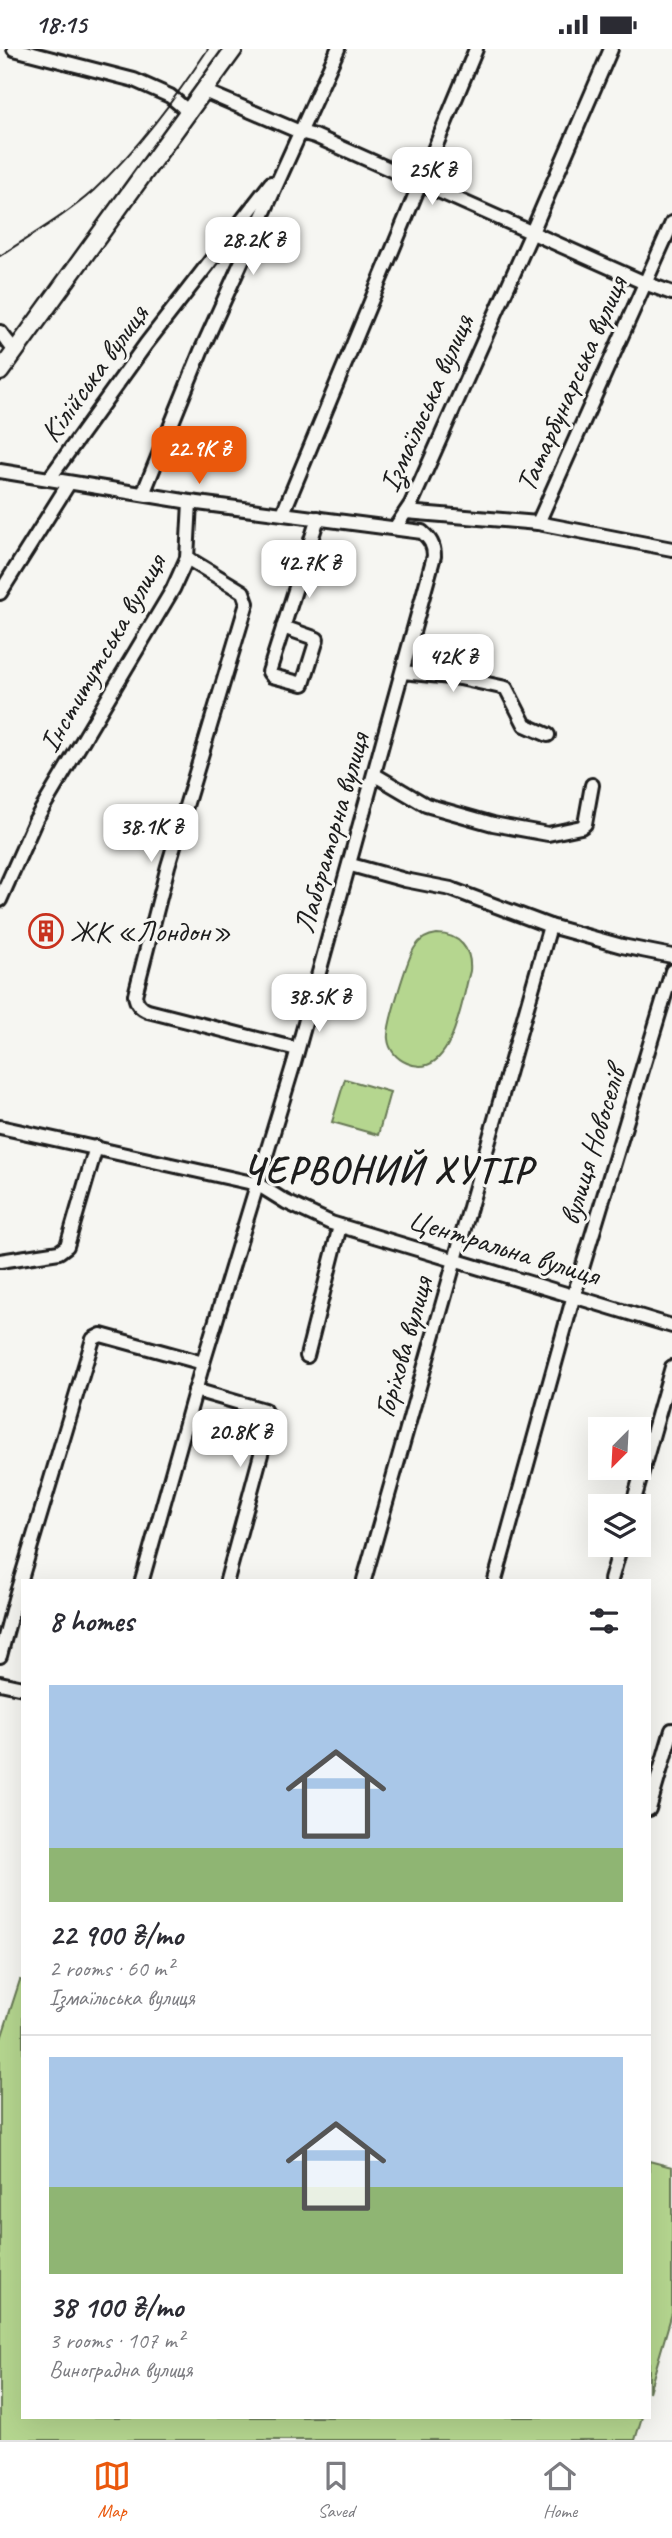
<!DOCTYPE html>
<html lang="en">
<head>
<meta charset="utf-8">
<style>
	:root { --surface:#fff; --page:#f7f7f7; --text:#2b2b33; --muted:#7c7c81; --line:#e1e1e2; --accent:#ea580c }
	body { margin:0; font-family:Caveat,sans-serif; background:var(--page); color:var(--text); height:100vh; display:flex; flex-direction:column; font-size:26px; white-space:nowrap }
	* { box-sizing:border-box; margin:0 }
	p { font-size:23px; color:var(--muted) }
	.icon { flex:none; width:38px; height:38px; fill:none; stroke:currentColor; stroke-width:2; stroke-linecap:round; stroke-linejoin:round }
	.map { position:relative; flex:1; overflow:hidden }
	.side { position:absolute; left:21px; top:1530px; width:630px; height:840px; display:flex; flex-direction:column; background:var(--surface); border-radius:0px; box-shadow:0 7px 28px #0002 }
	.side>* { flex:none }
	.needle { width:46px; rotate:204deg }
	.buttons { position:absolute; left:588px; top:1368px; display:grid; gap:14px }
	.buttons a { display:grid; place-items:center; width:63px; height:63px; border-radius:0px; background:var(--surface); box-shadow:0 7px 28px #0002; font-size:35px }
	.price { position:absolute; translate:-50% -60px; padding:0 16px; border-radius:14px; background:#fff; color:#222; font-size:23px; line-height:46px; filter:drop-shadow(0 2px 4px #0008) }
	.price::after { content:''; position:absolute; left:50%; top:42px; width:21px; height:16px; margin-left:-10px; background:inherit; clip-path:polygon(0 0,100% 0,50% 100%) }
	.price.active { background:var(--accent); color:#fff }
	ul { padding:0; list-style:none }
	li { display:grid; align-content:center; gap:14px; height:371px; padding:0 28px }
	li+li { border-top:2px solid var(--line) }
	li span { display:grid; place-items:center; height:217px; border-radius:0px; color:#555 }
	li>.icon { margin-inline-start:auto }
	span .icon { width:126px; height:126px; fill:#fffc; stroke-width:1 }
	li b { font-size:30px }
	h2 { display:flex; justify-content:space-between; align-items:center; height:84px; padding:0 28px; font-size:30px }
	.status { display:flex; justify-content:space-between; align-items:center; height:49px; padding:0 35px; background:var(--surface); direction:ltr }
	.status svg { height:19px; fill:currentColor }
	.dock { display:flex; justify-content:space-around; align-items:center; height:98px; border-top:2px solid var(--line); background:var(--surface); font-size:19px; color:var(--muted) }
	.dock a { display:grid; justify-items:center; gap:4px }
	.dock .active { color:var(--accent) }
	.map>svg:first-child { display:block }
	.green { fill:#b5d68f; stroke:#687956; stroke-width:2 }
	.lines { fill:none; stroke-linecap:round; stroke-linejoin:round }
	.minor-casing { stroke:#1c1c1c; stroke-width:18 }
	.major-casing { stroke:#1c1c1c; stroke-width:21 }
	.minor { stroke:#f6f6f2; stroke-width:12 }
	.major { stroke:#f6f6f2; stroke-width:16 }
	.tram { stroke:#1c1c1c; stroke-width:2 }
	.labels { text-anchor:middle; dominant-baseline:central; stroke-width:6; stroke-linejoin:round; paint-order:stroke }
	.street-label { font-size:30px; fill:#1c1c1c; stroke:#f6f6f2 }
	.poi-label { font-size:30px; fill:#1c1c1c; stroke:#f6f6f2; text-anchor:start }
	.district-label { font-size:37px; font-weight:bold; letter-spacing:2px; fill:#1c1c1c; stroke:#f6f6f2 }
</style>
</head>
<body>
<div class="status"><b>18:15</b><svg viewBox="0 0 49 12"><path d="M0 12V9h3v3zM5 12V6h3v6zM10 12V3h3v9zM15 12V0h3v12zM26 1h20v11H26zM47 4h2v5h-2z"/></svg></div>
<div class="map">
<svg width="672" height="2391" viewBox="0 0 672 2391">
	<rect width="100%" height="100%" fill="#f6f6f2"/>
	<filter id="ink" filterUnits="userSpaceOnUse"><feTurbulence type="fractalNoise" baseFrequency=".0143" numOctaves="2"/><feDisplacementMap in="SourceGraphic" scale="14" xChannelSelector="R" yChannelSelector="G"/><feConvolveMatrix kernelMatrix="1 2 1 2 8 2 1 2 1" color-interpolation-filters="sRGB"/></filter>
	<g filter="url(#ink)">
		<g class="green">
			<path d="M437 885C459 885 472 900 470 922 462 950 452 1034 407 1014 397 1010 389 1001 388 990 386 978 408 908 415 898 420 890 428 886 437 885Z"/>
			<path d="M345 1030 390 1043 378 1086 332 1073Z"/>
			<path d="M20 1931 23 1932V2368H642L635 2391H0V1993Z"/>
			<path d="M649 2112 672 2118V2264L649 2343Z"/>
		</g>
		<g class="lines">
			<g class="minor-casing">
				<g id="minor">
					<path d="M14 0 134 31 170 47 189 63"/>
					<path d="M204 42 300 83 315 87 645 234 672 244"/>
					<path d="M0 283 15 302"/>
					<path d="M0 422 190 453 422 483C430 490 434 496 434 507L294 1014 203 1314 142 1531"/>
					<path d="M49 430 146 295 271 134"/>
					<path d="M143 445 201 302 338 0"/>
					<path d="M406 463 538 474 672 174"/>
					<path d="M283 464 476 0"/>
					<path d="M538 474 672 500"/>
					<path d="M395 479 411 455 532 183 611 0"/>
					<path d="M187 509 243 543 247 554 168 817 135 946C136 954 140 959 148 962L297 1000"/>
					<path d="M0 544 69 434"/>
					<path d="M283 578 317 590 303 635 272 627 269 623 318 469"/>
					<path d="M403 623 460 629 506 639 525 676 548 686"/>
					<path d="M375 726 426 756 493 775 548 785 581 778 585 775 592 736"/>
					<path d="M351 816 405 831 451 840 550 877 622 897 672 907"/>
					<path d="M0 851 36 770 173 540 187 509 190 453"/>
					<path d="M0 1078 257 1135 286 1153 331 1174 672 1277"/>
					<path d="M0 1212 59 1203 67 1197 96 1098"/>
					<path d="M307 1307 340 1177"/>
					<path d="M195 1341 264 1361 270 1372 227 1531"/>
					<path d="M632 1458 672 1318"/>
					<path d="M364 1531 550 877"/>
					<path d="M495 1531 574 1246 672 922"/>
					<path d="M611 1531 621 1496"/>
					<path d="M0 1607 15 1550 93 1290 101 1286 203 1314"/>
					<path d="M0 1634 23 1639"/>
					<path d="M649 1760 672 1681"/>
				</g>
			</g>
			<g class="major-casing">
				<path id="major" d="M0 323 234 0"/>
			</g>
			<use href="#minor" class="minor"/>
			<use href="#major" class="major"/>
			<path class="tram" d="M0 207C31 186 65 167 93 142 138 100 174 51 208 0"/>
		</g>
	</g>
	<defs>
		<g id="building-ring" transform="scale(1.75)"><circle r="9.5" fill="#f6f6f2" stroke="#c8321e" stroke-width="1.5"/><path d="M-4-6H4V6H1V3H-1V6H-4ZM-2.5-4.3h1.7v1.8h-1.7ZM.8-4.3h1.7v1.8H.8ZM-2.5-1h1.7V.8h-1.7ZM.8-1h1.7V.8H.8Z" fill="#c8321e"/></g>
	</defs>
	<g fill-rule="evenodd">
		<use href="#building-ring" x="46" y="882"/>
	</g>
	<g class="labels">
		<g class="street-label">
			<text transform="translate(94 324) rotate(-54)">Кілійська вулиця</text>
			<text transform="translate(571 335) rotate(-66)">Татарбунарська вулиця</text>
			<text transform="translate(426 354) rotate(-66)">Ізмаїльська вулиця</text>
			<text transform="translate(102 604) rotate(-60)">Інститутська вулиця</text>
			<text transform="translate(331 784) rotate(-74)">Лабораторна вулиця</text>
			<text transform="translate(592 1097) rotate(-73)">вулиця Новоселів</text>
			<text transform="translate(504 1198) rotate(17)">Центральна вулиця</text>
			<text transform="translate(403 1298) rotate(-74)">Горіхова вулиця</text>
		</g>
		<g class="poi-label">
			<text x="70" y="882">ЖК «Лондон»</text>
		</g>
		<g class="district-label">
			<text x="388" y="1120">ЧЕРВОНИЙ ХУТІР</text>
		</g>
	</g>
</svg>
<div class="buttons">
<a><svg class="needle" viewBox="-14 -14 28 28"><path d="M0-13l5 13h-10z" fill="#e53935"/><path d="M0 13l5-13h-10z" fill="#7c7c81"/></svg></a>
<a><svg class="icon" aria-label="layers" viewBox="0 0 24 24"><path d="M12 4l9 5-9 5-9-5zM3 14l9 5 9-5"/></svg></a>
</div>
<b class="price" style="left:432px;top:158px">25K ₴</b>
<b class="price" style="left:253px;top:228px">28.2K ₴</b>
<b class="price active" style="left:199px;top:437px">22.9K ₴</b>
<b class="price" style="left:309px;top:551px">42.7K ₴</b>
<b class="price" style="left:453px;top:645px">42K ₴</b>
<b class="price" style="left:151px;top:815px">38.1K ₴</b>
<b class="price" style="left:319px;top:985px">38.5K ₴</b>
<b class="price" style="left:240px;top:1420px">20.8K ₴</b>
<section class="side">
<h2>8 homes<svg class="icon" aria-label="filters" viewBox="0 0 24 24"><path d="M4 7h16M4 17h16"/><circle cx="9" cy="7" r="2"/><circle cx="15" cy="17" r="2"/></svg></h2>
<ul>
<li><span style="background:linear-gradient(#a9c7e8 75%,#8fb573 0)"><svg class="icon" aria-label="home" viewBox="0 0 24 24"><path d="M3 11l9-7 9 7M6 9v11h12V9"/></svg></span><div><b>22 900 ₴/mo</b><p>2 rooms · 60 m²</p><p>Ізмаїльська вулиця</p></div></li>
<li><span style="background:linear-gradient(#a9c7e8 60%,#8fb573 0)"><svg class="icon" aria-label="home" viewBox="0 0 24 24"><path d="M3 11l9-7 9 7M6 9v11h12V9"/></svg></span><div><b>38 100 ₴/mo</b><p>3 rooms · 107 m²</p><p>Виноградна вулиця</p></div></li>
</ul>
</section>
</div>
<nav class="dock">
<a class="active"><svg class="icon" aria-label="map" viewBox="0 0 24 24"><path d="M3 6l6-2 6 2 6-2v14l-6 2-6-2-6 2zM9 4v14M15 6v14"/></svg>Map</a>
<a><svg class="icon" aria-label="saved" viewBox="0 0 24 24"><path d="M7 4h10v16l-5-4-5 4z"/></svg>Saved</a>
<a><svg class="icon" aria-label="home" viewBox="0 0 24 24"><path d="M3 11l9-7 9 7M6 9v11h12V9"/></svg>Home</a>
</nav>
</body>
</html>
